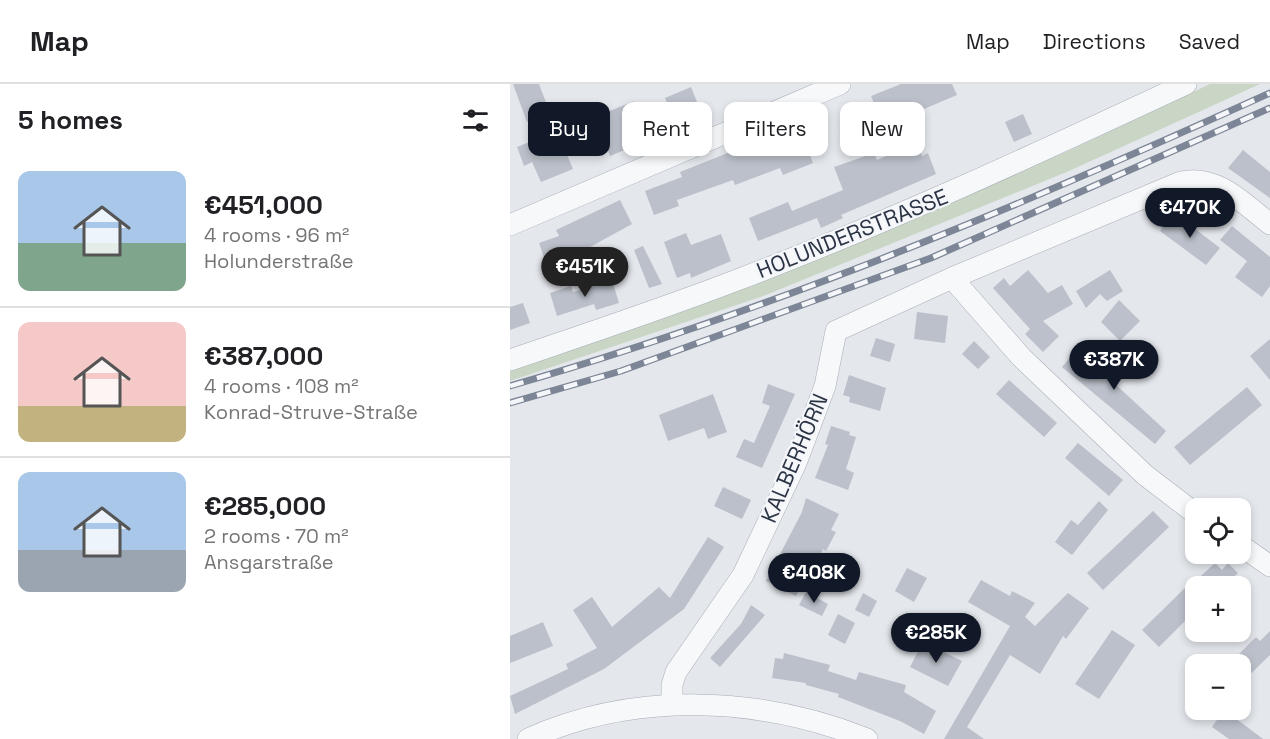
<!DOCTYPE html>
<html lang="en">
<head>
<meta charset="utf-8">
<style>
	:root { --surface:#fff; --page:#f6f6f6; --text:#202124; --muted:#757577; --line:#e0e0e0; --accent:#111827 }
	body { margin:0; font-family:"Space Grotesk",sans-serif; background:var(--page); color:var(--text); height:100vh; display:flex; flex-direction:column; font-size:22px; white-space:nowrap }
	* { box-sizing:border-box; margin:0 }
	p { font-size:20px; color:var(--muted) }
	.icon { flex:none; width:33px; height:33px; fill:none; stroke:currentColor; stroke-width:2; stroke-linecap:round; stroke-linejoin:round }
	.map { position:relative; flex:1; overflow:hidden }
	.panel { display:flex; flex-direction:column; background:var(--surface); width:510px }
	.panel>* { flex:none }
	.banner { position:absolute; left:18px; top:18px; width:570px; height:54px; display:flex; gap:12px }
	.controls { position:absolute; left:675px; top:414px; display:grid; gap:12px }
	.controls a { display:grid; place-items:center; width:66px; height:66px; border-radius:12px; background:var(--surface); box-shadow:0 3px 9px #0003; font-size:30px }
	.price { position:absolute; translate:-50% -51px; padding:0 14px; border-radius:21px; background:var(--accent); color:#fff; font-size:20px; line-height:39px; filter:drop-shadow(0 2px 3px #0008) }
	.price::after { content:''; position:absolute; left:50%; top:36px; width:18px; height:14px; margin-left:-9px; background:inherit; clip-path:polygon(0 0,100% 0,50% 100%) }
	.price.on { background:#222; color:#fff }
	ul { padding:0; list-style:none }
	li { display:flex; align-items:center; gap:18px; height:150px; padding:0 18px }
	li+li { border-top:2px solid var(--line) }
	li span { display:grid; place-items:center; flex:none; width:168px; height:120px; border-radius:12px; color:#555 }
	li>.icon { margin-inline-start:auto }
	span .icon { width:72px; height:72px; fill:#fffc; stroke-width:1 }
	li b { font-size:26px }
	h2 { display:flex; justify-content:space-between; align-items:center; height:72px; padding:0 18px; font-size:26px }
	.pill { padding:0 21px; border-radius:12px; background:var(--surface); box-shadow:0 3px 9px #0003; font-size:21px; line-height:54px }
	.pill.on { background:var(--accent); color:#fff }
	header { display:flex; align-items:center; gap:36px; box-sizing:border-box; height:84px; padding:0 30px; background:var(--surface); border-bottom:2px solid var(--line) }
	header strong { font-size:28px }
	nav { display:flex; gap:33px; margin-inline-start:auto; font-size:21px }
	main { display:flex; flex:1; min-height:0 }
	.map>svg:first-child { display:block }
	.green { fill:#c9d6c5 }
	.building { fill:#bbc0ca }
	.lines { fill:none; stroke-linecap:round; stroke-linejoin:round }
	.minor-casing { stroke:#a9aeb7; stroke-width:22 }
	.minor { stroke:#f7f8fa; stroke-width:21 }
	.rail-casing { stroke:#7d8696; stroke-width:7 }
	.rail { stroke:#f4f6f9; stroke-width:4.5; stroke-dasharray:14; stroke-linecap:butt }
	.labels { text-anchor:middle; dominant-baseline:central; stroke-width:4.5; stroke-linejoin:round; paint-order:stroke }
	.street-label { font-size:22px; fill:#2b3445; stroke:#f4f6f9 }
</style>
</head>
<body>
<header>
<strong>Map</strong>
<nav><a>Map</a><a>Directions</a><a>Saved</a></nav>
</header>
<main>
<section class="panel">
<h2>5 homes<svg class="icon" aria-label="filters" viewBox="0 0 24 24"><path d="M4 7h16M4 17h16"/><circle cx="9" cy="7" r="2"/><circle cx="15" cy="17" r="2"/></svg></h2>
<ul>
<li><span style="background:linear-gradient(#a9c7e8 60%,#7fa58c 0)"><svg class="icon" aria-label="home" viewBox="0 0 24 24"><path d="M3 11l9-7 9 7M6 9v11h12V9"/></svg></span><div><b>€451,000</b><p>4 rooms · 96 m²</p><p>Holunderstraße</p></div></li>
<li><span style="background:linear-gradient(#f6c9c9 70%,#c2b280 0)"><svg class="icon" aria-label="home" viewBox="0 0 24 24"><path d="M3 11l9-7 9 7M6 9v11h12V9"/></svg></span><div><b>€387,000</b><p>4 rooms · 108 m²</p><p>Konrad-Struve-Straße</p></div></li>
<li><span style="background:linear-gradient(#a9c7e8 65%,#9aa5b1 0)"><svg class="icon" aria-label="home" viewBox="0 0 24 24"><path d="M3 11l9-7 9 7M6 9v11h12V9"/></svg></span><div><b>€285,000</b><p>2 rooms · 70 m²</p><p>Ansgarstraße</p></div></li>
</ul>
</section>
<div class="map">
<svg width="760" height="655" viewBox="0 0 760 655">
	<rect width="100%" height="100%" fill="#e4e7ec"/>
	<path class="green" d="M700 0H750L559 87 256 211 0 297V284L364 150 554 69Z"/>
	<g class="building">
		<path d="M3 0H29L40 29 17 38Z"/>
		<path d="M391 0H442L447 11 374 42 361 12Z"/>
		<path d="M181 3 193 33 167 43 155 14Z"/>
		<path d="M124 17 132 37 121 41 129 60 100 72 85 33Z"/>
		<path d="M513 30 522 50 504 58 495 38Z"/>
		<path d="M288 41 303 79 273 91 270 84 225 101 223 96 167 116 169 122 144 131 135 107 172 93 170 88Z"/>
		<path d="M32 53 36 63 51 57 63 85 31 98 22 78 14 82 7 63Z"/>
		<path d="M406 59 412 72 418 69 426 90 331 131 333 134 311 144 307 134 248 157 239 134 278 118 282 127 333 106 324 83 364 69 367 76Z"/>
		<path d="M733 66 760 88V114L718 84Z"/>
		<path d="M110 116 122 140 60 174 58 171 36 179 29 159 49 152 46 146Z"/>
		<path d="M663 128 710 164 696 181 650 147Z"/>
		<path d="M722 142 760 173V202L752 213 725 193 737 177 710 156Z"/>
		<path d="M176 149 181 161 211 150 221 177 181 194 180 189 167 194 154 158Z"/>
		<path d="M133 162 152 200 139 204 124 166Z"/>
		<path d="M518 186 538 209 552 201 563 220 533 237 549 252 533 268 515 250 520 245 483 204 494 194 500 202Z"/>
		<path d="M600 186 613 207 597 217 590 210 576 224 566 207Z"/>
		<path d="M102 196 109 219 86 226 84 220 47 232 40 209 61 202 63 208Z"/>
		<path d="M609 216 630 237 610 257 591 238Z"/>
		<path d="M13 219 20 239 0 246V223Z"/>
		<path d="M407 228 438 232 435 259 404 255Z"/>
		<path d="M366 254 385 260 380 278 360 272Z"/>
		<path d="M760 255V296L740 272Z"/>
		<path d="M464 257 480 273 468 285 452 270Z"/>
		<path d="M603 264 620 279 604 299 656 347 645 360 552 283 565 268 585 286Z"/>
		<path d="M339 291 376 304 370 327 339 318 340 313 333 311Z"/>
		<path d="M499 296 547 339 534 353 486 310Z"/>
		<path d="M258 300 285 310 252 384 226 373 234 355 244 359 260 322 252 319Z"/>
		<path d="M737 303 752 321 680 381 664 363Z"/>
		<path d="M203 310 217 348 198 355 194 344 158 357 149 331Z"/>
		<path d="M321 342 340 348 339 351 346 353 336 385 344 389 338 406 305 394 318 361 315 360Z"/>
		<path d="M568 359 613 396 599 412 555 374Z"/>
		<path d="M213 403 241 416 232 435 204 422Z"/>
		<path d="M296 414 329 430 321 446 326 448 316 467 313 465 307 478 304 477 286 512 256 497 292 428Z"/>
		<path d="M589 417 598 426 562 471 545 458 561 436 568 441Z"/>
		<path d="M643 427 659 443 593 506 577 489Z"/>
		<path d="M198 453 214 463 174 525 94 585 5 630 0 612 58 585 56 580 87 564 63 526 82 513 102 543 149 503 160 514Z"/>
		<path d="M705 479 712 486 718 479 728 489 714 502H686V526L649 563 632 546 677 502 679 503Z"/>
		<path d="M397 484 417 494 404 518 385 507Z"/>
		<path d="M471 496 500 512 502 507 525 519 515 533 525 542 558 509 579 524 556 555 553 552 530 590 500 571 457 643 474 655H434L500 542 458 518Z"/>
		<path d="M296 508 318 520 312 532 289 521Z"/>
		<path d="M353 509 367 517 359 533 345 526Z"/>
		<path d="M241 521 255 531 210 583 200 574 231 540Z"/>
		<path d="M328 530 345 539 335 560 318 551Z"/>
		<path d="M33 538 43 562 0 579V552Z"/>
		<path d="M602 546 625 561 589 615 565 600Z"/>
		<path d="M760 547V571L730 600V580H719L746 553 750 557Z"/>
		<path d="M413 558 452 577 438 602 400 583Z"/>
		<path d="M274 569 320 581 318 587 346 596 349 588 396 601 394 608 426 627 414 650 390 637 328 613 329 610 296 601V599L262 594 265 574 273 575Z"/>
		<path d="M714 626 725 634 753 655H719L702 643Z"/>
	</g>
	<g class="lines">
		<g class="minor-casing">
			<g id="minor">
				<path d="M0 141 330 0"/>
				<path d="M442 194 511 273 635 391 686 430"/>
				<path d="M0 276C76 250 152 225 227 196 380 138 528 69 676 0"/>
				<path d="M730 461 760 482"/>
				<path d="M162 620V601L166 588 233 491 286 379 315 302 326 247 442 194 671 98C707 90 733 119 760 140"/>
				<path d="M18 655C125 607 249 612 357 655"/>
			</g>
		</g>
		<use href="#minor" class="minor"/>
		<g class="rail-casing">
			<g id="rail">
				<path d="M0 302C261 227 513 121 760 9"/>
				<path d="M0 319 111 287 421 174 760 24"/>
			</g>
		</g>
		<use href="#rail" class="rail"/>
	</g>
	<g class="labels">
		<g class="street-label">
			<text transform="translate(342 149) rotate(-22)">HOLUNDERSTRASSE</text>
			<text transform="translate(284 374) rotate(-67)">KALBERHÖRN</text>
		</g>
	</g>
</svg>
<div class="controls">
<a><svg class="icon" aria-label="locate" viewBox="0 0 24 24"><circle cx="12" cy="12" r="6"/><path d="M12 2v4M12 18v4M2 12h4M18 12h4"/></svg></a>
<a>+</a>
<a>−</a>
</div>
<b class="price" style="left:680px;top:155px">€470K</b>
<b class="price on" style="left:75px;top:214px">€451K</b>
<b class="price" style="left:604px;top:307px">€387K</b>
<b class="price" style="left:304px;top:520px">€408K</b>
<b class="price" style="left:426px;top:580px">€285K</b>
<div class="banner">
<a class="pill on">Buy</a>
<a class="pill">Rent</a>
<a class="pill">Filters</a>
<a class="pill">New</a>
</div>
</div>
</main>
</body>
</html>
